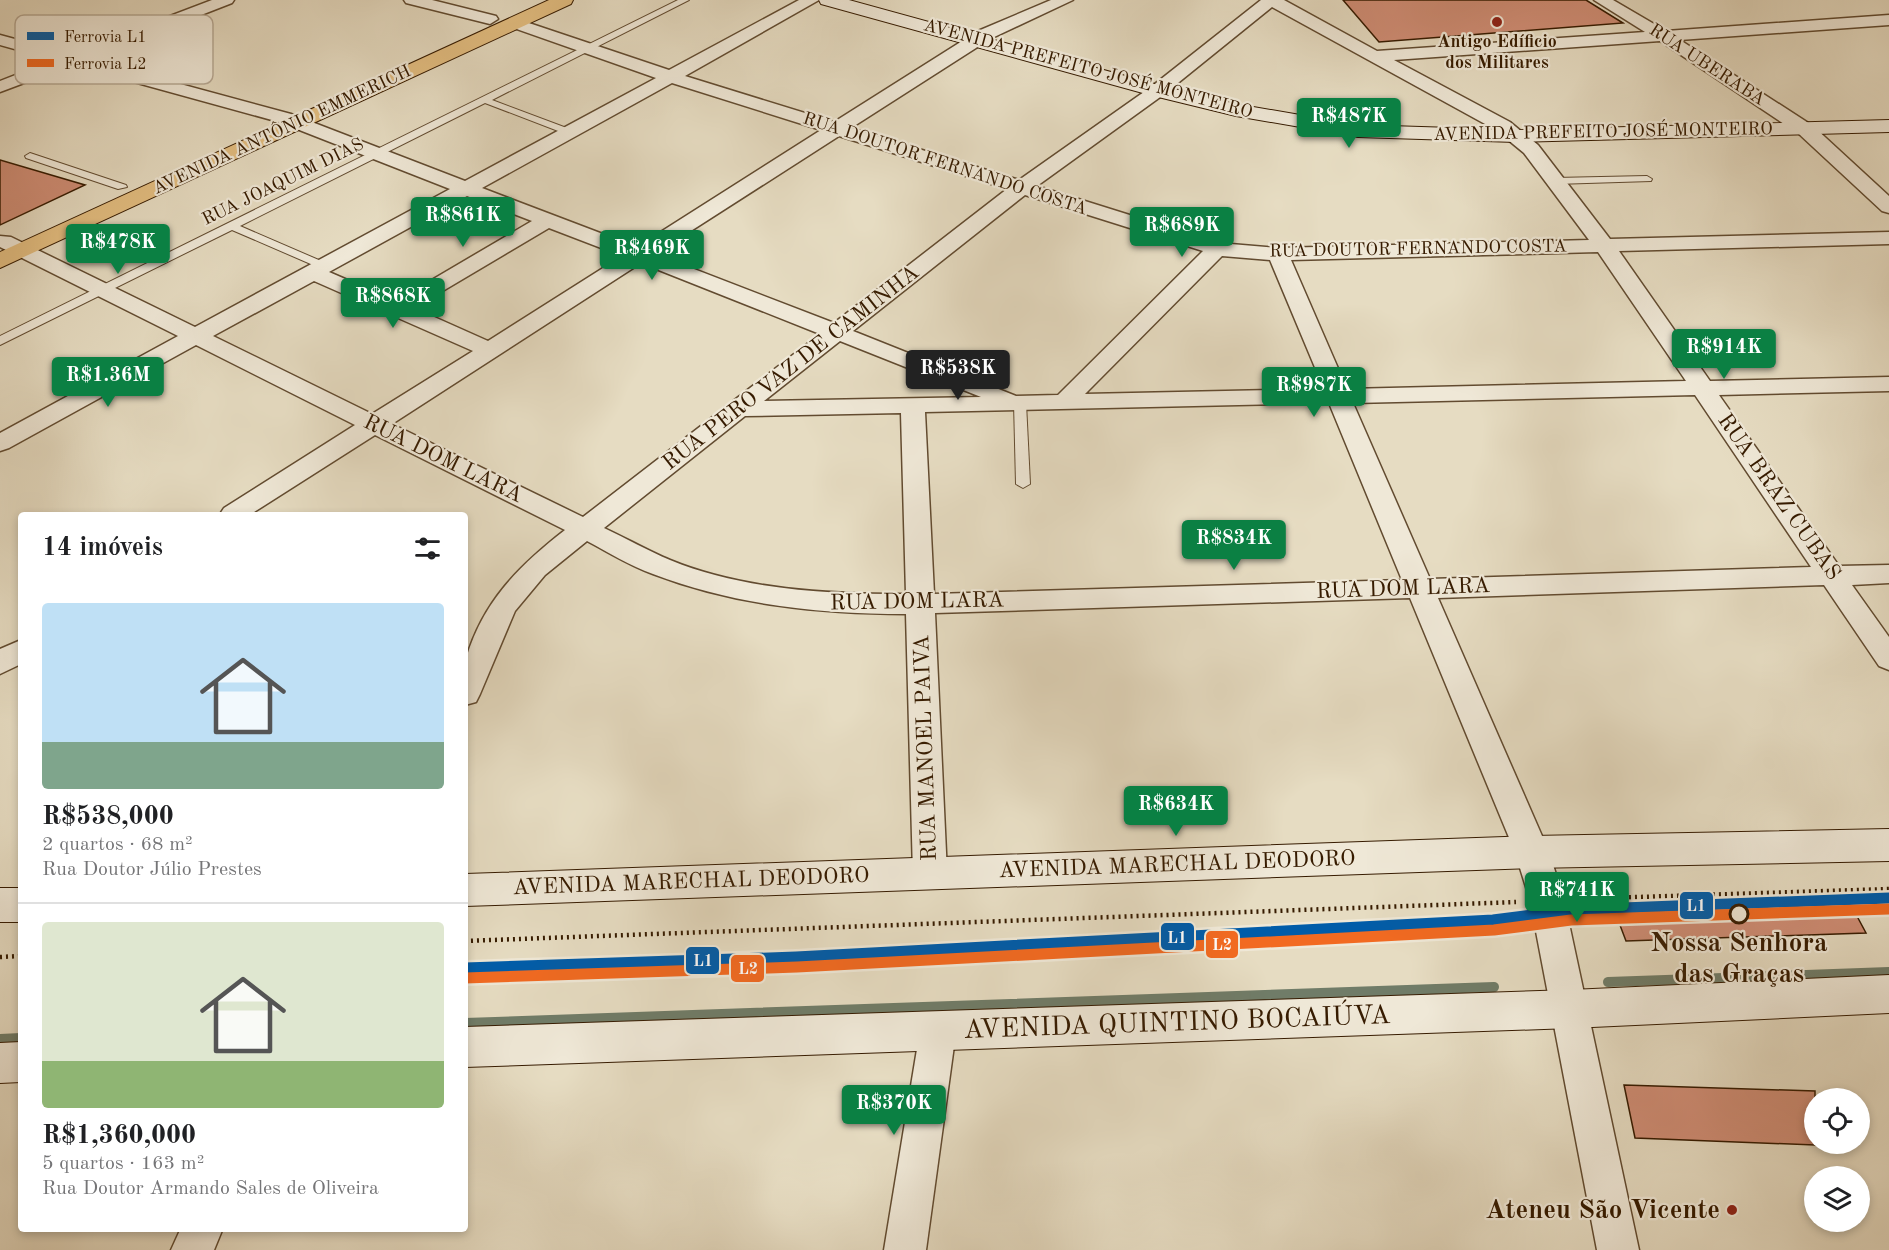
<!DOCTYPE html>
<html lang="pt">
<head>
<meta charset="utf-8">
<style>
	:root { --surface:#fff; --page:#f6f6f6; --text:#202124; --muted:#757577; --line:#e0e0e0; --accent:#0b8043 }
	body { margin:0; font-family:"Old Standard TT",serif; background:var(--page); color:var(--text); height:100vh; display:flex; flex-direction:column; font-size:22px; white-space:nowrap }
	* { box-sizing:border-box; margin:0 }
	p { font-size:20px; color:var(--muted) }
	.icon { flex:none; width:33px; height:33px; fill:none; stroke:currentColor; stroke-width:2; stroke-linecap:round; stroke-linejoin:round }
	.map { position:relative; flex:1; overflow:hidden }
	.drawer { position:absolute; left:18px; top:512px; width:450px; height:720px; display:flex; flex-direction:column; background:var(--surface); border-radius:6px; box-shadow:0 3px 9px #0003 }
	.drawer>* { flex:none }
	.buttons { position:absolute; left:1804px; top:1088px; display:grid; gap:12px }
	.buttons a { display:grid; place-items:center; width:66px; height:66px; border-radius:50%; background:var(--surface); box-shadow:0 3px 9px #0003; font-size:30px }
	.price { position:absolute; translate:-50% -51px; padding:0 14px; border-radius:6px; background:var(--accent); color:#fff; font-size:20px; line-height:39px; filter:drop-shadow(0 2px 3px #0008) }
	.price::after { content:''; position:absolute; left:50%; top:36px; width:18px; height:14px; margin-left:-9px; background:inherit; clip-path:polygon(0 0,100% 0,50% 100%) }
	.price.selected { background:#222; color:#fff }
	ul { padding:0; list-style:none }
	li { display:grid; align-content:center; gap:12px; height:318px; padding:0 24px }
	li+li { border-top:2px solid var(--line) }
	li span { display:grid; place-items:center; height:186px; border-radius:6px; color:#555 }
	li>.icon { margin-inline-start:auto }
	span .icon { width:108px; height:108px; fill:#fffc; stroke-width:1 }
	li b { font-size:26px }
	h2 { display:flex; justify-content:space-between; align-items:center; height:72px; padding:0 24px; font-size:26px }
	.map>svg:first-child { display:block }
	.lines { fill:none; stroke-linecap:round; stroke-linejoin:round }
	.stream { stroke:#707c68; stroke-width:10 }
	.building { fill:#cf8d75; stroke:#361b00; stroke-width:1.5 }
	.lane-casing { stroke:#624b30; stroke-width:2 }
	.street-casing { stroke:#624b30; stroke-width:3 }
	.secondary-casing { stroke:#361b00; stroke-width:2 }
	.primary-casing { stroke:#361b00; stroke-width:2 }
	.path { stroke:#361b00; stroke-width:4.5; stroke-dasharray:2 4; stroke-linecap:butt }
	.lane { fill:#efe8d7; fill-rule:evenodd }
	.street { fill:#efe8d7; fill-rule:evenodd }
	.secondary { fill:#efe8d7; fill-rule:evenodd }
	.primary { fill:#e3be81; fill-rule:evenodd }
	.rail-1-casing { stroke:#efe8d7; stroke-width:16 }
	.rail-2-casing { stroke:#efe8d7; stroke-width:16 }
	.rail-1 { stroke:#005ca9; stroke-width:11 }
	.rail-2 { stroke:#f26a21; stroke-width:11 }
	.poi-dot { fill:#8f2418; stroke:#efe8d7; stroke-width:2 }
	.stop-dot { fill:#efe8d7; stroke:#361b00; stroke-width:3 }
	.labels { text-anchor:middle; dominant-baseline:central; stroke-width:4.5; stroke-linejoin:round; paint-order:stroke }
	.far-poi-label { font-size:18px; font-weight:bold; fill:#361b00; stroke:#efe8d7 }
	.far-street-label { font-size:18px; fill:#361b00; stroke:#efe8d7 }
	.street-label { font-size:22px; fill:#361b00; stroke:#efe8d7 }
	.near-stop-label { font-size:27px; font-weight:bold; fill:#361b00; stroke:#efe8d7 }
	.near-street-label { font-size:27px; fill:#361b00; stroke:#efe8d7 }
	.near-poi-label { font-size:27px; font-weight:bold; fill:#361b00; stroke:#efe8d7; text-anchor:end }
	.key { fill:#efe8d7; stroke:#b8aa96; stroke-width:1.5 }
	.key-label { font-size:16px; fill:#361b00 }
	.line-badge { stroke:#efe8d7; stroke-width:2 }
	.badge-label { font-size:16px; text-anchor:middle; font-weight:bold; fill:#fff }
</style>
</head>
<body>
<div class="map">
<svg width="1889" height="1250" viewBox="0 0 1889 1250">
	<rect width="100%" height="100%" fill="#e6dcc2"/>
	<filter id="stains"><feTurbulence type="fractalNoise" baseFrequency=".00333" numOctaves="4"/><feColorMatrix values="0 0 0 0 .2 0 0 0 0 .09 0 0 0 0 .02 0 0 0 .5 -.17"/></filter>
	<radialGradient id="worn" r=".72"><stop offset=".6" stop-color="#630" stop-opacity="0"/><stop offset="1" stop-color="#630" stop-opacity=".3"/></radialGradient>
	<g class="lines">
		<g class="stream">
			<path d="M1608 982 1889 972"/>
			<path d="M465 1023 1494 987"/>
			<path d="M0 1039 21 1038"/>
		</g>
	</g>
	<g class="building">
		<path d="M1343 0H1586L1623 23 1379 42Z"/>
		<path d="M0 160 85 185 0 225Z"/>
		<path d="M1851 905 1866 933 1626 941 1615 912Z"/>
		<path d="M1624 1085 1815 1091V1145L1635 1138Z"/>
	</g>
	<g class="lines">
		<g class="lane-casing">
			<g id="lane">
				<path d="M678 0H689L492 100 572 130V134H566L485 103 240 226 328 264V268H320L232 230 0 345V336Z"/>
				<path d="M30 153 126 185 127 187 118 189 26 158 25 156Z"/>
				<path d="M1647 176 1652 179 1651 181 1555 184 1550 181 1555 178Z"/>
				<path d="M1020 399 1026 403 1030 484 1023 488 1016 484 1014 403Z"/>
			</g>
		</g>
		<g class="street-casing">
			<g id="street">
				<path d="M212 0H234L232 3 88 59 291 114 465 181 656 78 508 26 506 23 508 20 514 18 669 70 799 0H819L685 76 834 122 978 31 1051 0H1073L990 39 851 128 1019 180 1151 87 1261 0H1284L1377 51 1645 32 1594 0H1613L1666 31 1889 15V25L1680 40 1813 126 1889 196V213L1882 211 1799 134 1660 41 1394 60 1510 122 1538 145 1610 239 1889 232V244L1619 251 1710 381 1889 377V391L1719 395 1839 566 1889 565V583L1852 585 1889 637V670L1879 666 1824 585 1438 598 1549 852 1564 900 1639 1250H1597L1530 900 1515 852 1410 598 935 613 947 874 942 884 930 888 918 884 913 874 906 614C820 614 734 605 653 574 630 566 608 552 587 541L545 575 515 611 480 694 476 702 465 705C465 691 462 672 466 659 483 601 519 566 565 530L375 435 251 514H220L224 508 355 425 196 345 9 448 0 451V433L178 336 0 247V236L11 237 195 327 450 189 279 122 72 65 0 92V81L54 60 0 45V35L70 54ZM1272 7 1496 130 1524 153 1589 240 1278 248 1219 243 1037 186 1163 95ZM672 83 821 130 637 247 482 188ZM839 136 1007 189 834 323 655 254ZM1025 195 1203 251 1058 395 1016 396 853 331ZM467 196 532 221 396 301 329 272ZM549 228 622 256 488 341 414 308ZM1598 252 1686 381 1347 389 1291 260ZM1222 256 1270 260 1324 389 1085 394ZM641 263 820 334 583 517 392 424ZM314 281 473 351 372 414 213 336ZM840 341 981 397 764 401ZM1695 395 1811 567 1430 579 1353 403ZM1329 403 1402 580 934 594 925 412ZM901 413 906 594C828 594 743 590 670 560 648 551 626 538 604 528L745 416Z"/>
				<path d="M404 0H432L496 16 498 19 490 24 406 3Z"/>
				<path d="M21 640V664L0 674V649Z"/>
				<path d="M938 1014 951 1019 956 1031 926 1250H884L920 1031 925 1019Z"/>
				<path d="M181 1228H223L214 1250H171Z"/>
			</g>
		</g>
		<g class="secondary-casing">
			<g id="secondary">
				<path d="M819 0H849L1162 86 1236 104 1358 125 1516 130 1889 120V132L1516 142 1358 137 1236 116 1150 95 821 4Z"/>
				<path d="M1889 829V861L1532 868 465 906V874L1532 836Z"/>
				<rect x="0" y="888" width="21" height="34"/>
				<path d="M1889 975V1013L1571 1028 465 1067V1027L1571 990Z"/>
				<path d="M21 1042V1082L0 1083V1043Z"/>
			</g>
		</g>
		<g class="primary-casing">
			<path id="primary" d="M549 0H573L571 4 0 268V252Z"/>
		</g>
		<g class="path">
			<path d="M1575 899 1889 889"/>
			<path d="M465 941 1516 902"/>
			<path d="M0 957 21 956"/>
		</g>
		<use href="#lane" class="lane"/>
		<use href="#street" class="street"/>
		<use href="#secondary" class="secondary"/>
		<use href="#primary" class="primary"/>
		<g class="rail-1-casing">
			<path id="rail-1" d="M465 968 796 957 1493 920 1570 910 1889 898"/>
		</g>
		<g class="rail-2-casing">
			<path id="rail-2" d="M465 978 797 967 1494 930 1571 920 1889 909"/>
		</g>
		<use href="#rail-1" class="rail-1"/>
		<use href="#rail-2" class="rail-2"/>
	</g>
	<g class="poi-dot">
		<circle cx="1497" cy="22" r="6"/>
		<circle cx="1732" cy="1210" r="6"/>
	</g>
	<circle class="stop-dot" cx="1739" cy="914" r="9"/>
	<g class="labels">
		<g class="far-poi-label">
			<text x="1497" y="42">Antigo Edíficio<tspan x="1497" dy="21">dos Militares</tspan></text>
		</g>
		<g class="far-street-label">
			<text transform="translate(1707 65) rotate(33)">RUA UBERABA</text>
			<text transform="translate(1088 69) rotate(15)">AVENIDA PREFEITO JOSÉ MONTEIRO</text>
			<text transform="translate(282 130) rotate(-25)">AVENIDA ANTÔNIO EMMERICH</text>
			<text transform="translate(1603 132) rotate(-1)">AVENIDA PREFEITO JOSÉ MONTEIRO</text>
			<text transform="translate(945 164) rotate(18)">RUA DOUTOR FERNANDO COSTA</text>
			<text transform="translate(283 182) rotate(-26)">RUA JOAQUIM DIAS</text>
			<text transform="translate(1418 249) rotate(-1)">RUA DOUTOR FERNANDO COSTA</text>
		</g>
		<g class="street-label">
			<text transform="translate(791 368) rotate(-38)">RUA PERO VAZ DE CAMINHA</text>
			<text transform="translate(443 459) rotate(26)">RUA DOM LARA</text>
			<text transform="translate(1779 497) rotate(55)">RUA BRAZ CUBAS</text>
			<text transform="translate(1403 589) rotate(-2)">RUA DOM LARA</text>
			<text transform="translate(917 602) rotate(-1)">RUA DOM LARA</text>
			<text transform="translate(926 748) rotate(-92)">RUA MANOEL PAIVA</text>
			<text transform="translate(1177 865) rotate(-2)">AVENIDA MARECHAL DEODORO</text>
			<text transform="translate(691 882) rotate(-2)">AVENIDA MARECHAL DEODORO</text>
		</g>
		<g class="near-stop-label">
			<text x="1739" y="943">Nossa Senhora<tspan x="1739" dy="31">das Graças</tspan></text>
		</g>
		<g class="near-street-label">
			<text transform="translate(1177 1023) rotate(-2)">AVENIDA QUINTINO BOCAIÚVA</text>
		</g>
		<g class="near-poi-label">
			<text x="1720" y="1210">Ateneu São Vicente</text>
		</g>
	</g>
	<rect x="15" y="15" width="198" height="69" rx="9" class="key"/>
	<rect x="27" y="32" width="27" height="8" fill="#005ca9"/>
	<rect x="27" y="59" width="27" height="8" fill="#f26a21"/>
	<g class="key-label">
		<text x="64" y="42">Ferrovia L1</text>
		<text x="64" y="69">Ferrovia L2</text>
	</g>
	<g class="line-badge">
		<rect x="1679" y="891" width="35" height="29" rx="6" fill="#005ca9"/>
		<rect x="1160" y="922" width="35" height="29" rx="6" fill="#005ca9"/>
		<rect x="1205" y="930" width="34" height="29" rx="6" fill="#f26a21"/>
		<rect x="685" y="946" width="35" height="29" rx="6" fill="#005ca9"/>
		<rect x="730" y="954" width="35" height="29" rx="6" fill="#f26a21"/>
	</g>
	<g class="badge-label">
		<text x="1696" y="911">L1</text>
		<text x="1177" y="943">L1</text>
		<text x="1222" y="950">L2</text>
		<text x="703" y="966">L1</text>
		<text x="748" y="974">L2</text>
	</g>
	<rect width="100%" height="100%" filter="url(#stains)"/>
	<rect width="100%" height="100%" fill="url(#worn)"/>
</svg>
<div class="buttons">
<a><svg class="icon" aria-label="locate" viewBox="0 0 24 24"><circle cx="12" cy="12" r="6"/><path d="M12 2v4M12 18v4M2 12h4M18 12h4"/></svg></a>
<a><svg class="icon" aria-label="layers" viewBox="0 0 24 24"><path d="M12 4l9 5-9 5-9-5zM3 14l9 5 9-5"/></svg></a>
</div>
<b class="price" style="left:1349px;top:149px">R$487K</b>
<b class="price" style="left:463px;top:248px">R$861K</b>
<b class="price" style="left:1182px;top:258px">R$689K</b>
<b class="price" style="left:118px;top:275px">R$478K</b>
<b class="price" style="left:652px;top:281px">R$469K</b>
<b class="price" style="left:393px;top:329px">R$868K</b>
<b class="price" style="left:1724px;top:380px">R$914K</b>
<b class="price selected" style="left:958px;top:401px">R$538K</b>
<b class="price" style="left:108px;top:408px">R$1.36M</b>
<b class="price" style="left:1314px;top:418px">R$987K</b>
<b class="price" style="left:1234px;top:571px">R$834K</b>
<b class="price" style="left:1176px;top:837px">R$634K</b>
<b class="price" style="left:1577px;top:923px">R$741K</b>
<b class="price" style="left:894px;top:1136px">R$370K</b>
<section class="drawer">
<h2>14 imóveis<svg class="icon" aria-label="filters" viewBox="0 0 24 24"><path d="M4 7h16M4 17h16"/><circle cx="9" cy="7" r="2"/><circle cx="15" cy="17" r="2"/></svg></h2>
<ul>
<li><span style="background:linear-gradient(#bfe0f5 75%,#7fa58c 0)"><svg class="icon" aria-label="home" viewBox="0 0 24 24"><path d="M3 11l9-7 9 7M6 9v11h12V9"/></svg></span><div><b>R$538,000</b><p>2 quartos · 68 m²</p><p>Rua Doutor Júlio Prestes</p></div></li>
<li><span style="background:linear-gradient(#dfe7d0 75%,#8fb573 0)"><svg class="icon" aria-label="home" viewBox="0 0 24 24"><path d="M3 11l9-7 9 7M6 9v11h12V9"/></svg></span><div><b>R$1,360,000</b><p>5 quartos · 163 m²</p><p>Rua Doutor Armando Sales de Oliveira</p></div></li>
</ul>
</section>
</div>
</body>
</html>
